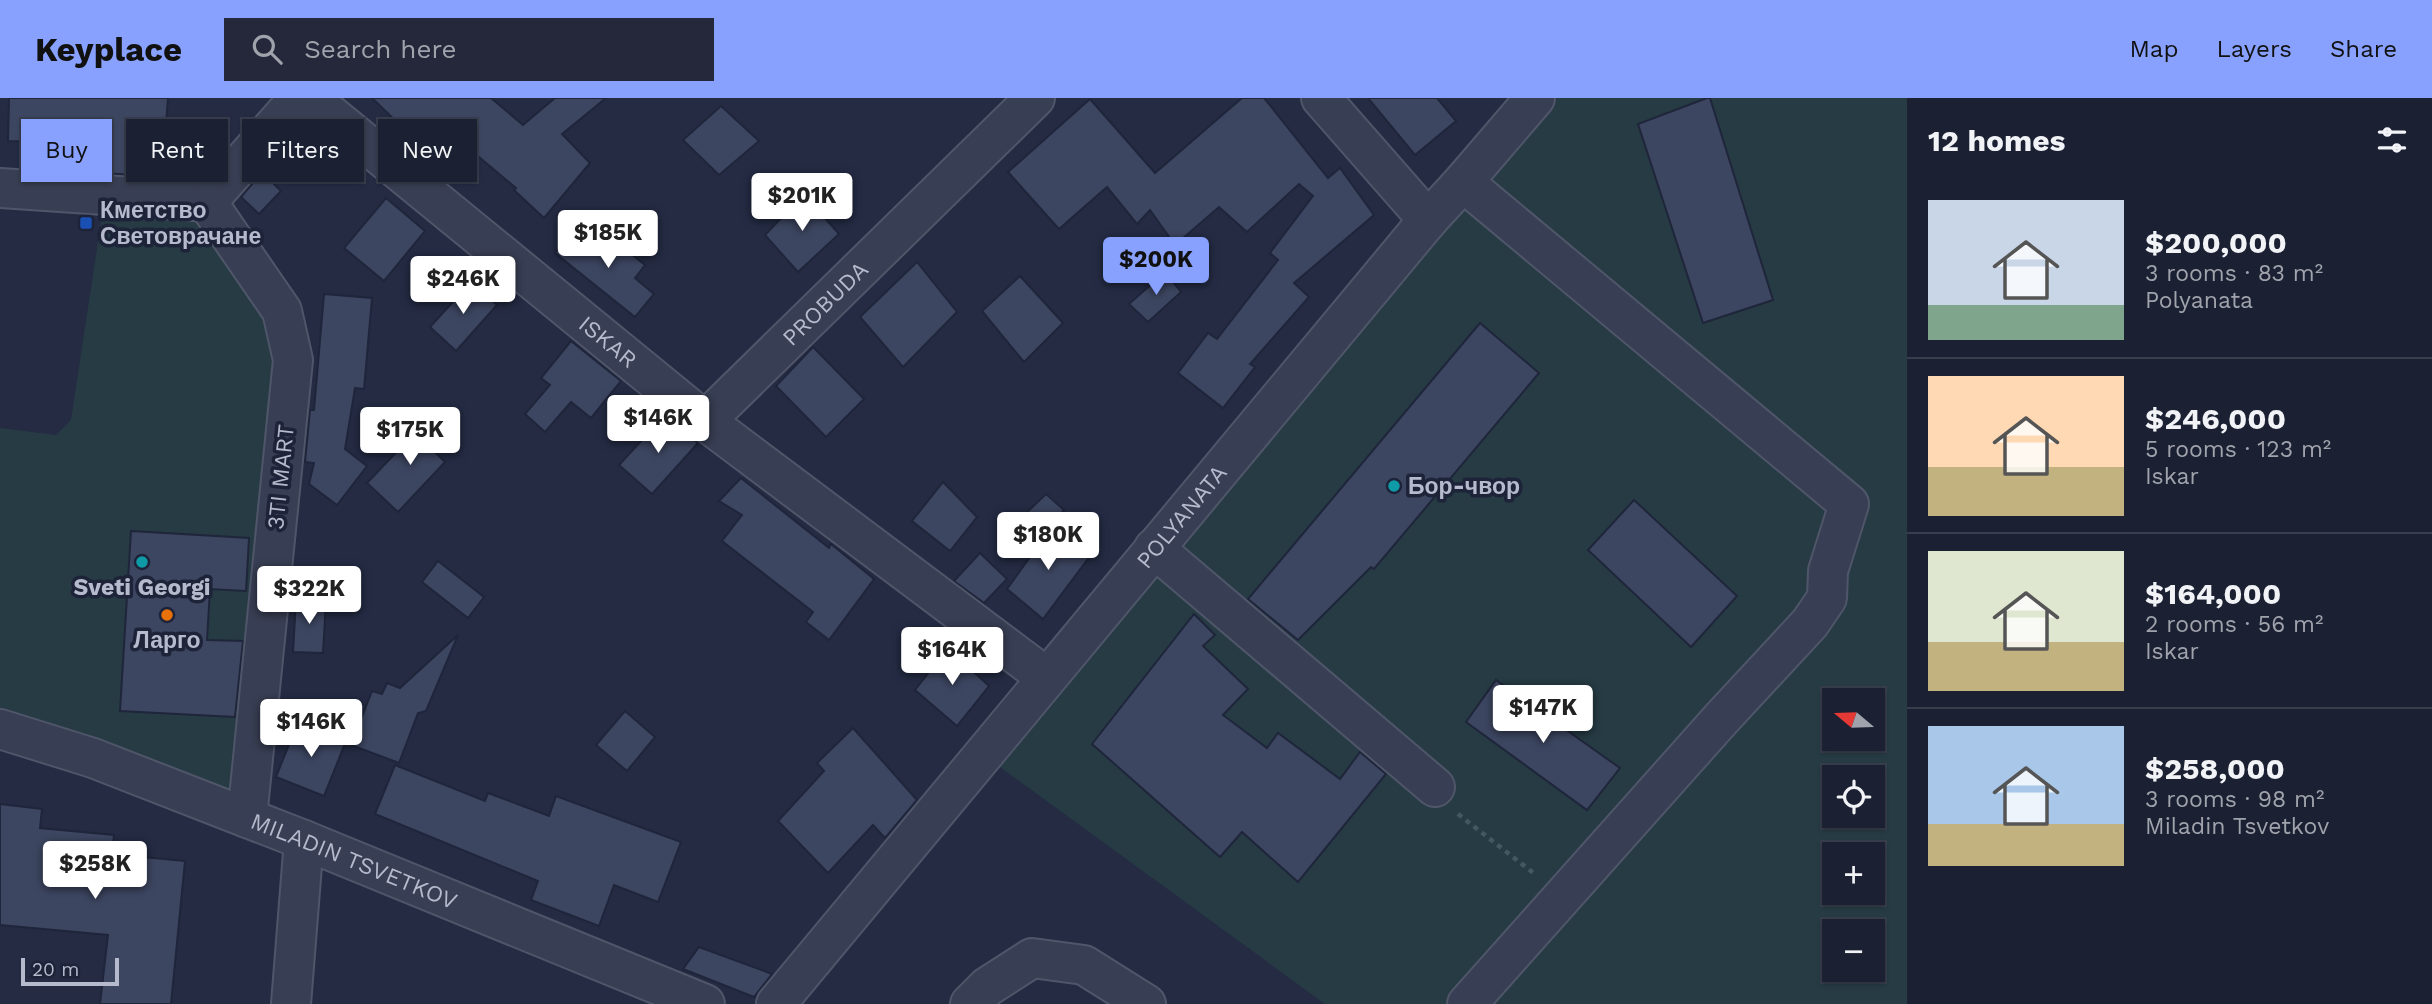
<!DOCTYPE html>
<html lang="en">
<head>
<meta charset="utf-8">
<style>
	:root { --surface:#1b2032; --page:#24283a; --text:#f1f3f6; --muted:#a0a3ac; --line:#393e4d; --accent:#88a1ff }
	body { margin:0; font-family:"Work Sans",sans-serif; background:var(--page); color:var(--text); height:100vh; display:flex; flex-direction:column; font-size:26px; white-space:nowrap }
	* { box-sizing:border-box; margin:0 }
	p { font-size:23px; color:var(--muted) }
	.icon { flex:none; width:38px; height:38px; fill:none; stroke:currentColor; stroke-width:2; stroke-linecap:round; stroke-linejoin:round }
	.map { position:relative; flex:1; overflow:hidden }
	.side { display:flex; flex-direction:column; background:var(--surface); width:525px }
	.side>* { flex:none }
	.guide { position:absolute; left:21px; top:21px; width:665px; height:63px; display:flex; gap:14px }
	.needle { width:46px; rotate:289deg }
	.tools { position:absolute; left:1822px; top:590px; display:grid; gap:14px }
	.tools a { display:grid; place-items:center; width:63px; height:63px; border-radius:0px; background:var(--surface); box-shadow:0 2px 5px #0004,0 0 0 2px var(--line); font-size:35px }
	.scale { position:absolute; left:21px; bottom:18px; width:98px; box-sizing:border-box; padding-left:7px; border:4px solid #b5bacd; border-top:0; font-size:19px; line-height:24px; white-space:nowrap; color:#b5bacd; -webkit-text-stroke:5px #1d2338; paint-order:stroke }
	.price { position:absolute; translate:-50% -60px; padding:0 16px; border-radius:7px; background:#fff; color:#222; font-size:23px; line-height:46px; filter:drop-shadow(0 2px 4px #0008) }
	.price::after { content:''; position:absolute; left:50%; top:42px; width:21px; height:16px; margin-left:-10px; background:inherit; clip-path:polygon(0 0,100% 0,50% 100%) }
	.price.on { background:var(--accent); color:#111 }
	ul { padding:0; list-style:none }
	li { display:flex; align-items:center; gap:21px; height:175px; padding:0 21px }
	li+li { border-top:2px solid var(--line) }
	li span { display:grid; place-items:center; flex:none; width:196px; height:140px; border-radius:0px; color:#555 }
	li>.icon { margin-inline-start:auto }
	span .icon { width:84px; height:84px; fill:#fffc; stroke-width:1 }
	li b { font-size:30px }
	h2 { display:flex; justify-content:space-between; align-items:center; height:84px; padding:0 21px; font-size:30px }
	.pill { padding:0 24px; border-radius:0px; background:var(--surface); box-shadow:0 2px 5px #0004,0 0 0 2px var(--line); font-size:24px; line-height:63px }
	.pill.on { background:var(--accent); color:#111 }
	header { display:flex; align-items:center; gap:42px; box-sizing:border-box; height:98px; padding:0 35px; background:var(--accent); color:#111 }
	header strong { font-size:33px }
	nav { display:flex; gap:38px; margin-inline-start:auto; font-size:24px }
	.search { width:490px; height:63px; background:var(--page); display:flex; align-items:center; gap:18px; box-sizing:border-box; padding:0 24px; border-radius:0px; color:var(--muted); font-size:26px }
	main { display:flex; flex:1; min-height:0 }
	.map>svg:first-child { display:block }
	.green { fill:#263b44; fill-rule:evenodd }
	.building { fill:#3d4661; stroke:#1f253a; stroke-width:2 }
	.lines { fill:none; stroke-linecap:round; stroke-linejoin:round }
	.minor-casing { stroke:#50566a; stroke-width:42 }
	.path { stroke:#445861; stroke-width:4.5; stroke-dasharray:5 5; stroke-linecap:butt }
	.minor { stroke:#383e53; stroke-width:38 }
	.transit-dot { fill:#1a4fb4; stroke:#1d2338; stroke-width:2.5 }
	.culture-dot { fill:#0f9aa8; stroke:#1d2338; stroke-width:2.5 }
	.food-dot { fill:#e8710a; stroke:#1d2338; stroke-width:2.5 }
	.labels { text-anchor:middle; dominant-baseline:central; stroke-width:7; stroke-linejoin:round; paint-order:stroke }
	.poi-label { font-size:23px; font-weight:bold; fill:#b5bacd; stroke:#1d2338; text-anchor:start }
	.street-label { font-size:23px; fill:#b5bacd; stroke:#1d2338 }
</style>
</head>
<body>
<header>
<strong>Keyplace</strong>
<div class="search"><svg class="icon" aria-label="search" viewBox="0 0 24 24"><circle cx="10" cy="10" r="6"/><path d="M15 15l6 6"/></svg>Search here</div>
<nav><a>Map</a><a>Layers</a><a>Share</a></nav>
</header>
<main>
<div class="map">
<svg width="1907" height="906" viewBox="0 0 1907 906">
	<rect width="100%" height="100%" fill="#242b43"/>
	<g class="green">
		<path d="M1534 0H1907V906H1325L982 656ZM1834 602H1872V640H1834ZM1834 679H1872V718H1834ZM1834 756H1872V794H1834ZM1834 833H1872V872H1834Z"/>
		<path d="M105 97 207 104 282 213 247 720 0 631V330L56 337 71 322Z"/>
	</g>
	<g class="building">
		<path d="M9 0H168L162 79 73 73 75 45 8 43Z"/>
		<path d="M372 0H491L523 27 555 0H606L562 36 590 65 544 120 514 92 516 90 455 39 438 61 422 46 413 56 393 40 402 29Z"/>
		<path d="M1242 0H1264L1328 80 1340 70 1374 117 1294 185 1309 199 1250 266 1255 269 1223 310 1178 275 1208 235 1217 241 1278 162 1270 155 1313 98 1299 86 1247 134 1219 109 1175 147 1150 112 1137 126 1107 89 1059 131 1008 74 1090 1 1155 75Z"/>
		<path d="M1368 0H1437L1456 23 1415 57Z"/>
		<path d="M1707 0H1710L1773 202 1703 225 1638 26Z"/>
		<path d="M721 8 759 43 719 77 683 42Z"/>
		<path d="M262 74 281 93 259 116 241 99Z"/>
		<path d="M804 96 839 136 798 174 765 137Z"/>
		<path d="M386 100 425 133 384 183 344 150Z"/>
		<path d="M574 131 588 145 610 139 645 167 635 180 654 196 635 219 555 155Z"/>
		<path d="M917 164 957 214 903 269 860 219Z"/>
		<path d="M1165 174 1181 194 1148 224 1129 206Z"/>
		<path d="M1020 178 1063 225 1024 264 982 213Z"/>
		<path d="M471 184 497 207 456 253 430 229Z"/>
		<path d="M324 196 372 200 364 291 355 290 345 351 367 368 337 407 309 386 314 365 305 364 310 312H314Z"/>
		<path d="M1480 225 1539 275 1374 471 1371 469 1298 542 1248 501Z"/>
		<path d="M571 243 621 283 591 320 571 304 545 334 525 316 550 287 541 280Z"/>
		<path d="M813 249 864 301 826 339 776 288Z"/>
		<path d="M664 318 698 345 652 396 619 367Z"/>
		<path d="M427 322 448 341 435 354 445 364 398 414 367 385Z"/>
		<path d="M741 380 829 450 831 446 874 481 829 542 806 524 813 514 722 443 742 417 719 403Z"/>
		<path d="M943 384 977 419 950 453 912 423Z"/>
		<path d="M1046 396 1064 412 1040 440 1023 418Z"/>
		<path d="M1634 402 1737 498 1691 549 1588 452Z"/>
		<path d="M1053 427 1090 458 1043 521 1007 491Z"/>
		<path d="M131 433 249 440 246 493 210 491 207 542 243 543 235 619 120 613Z"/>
		<path d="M980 455 1007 481 984 505 954 483Z"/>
		<path d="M438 463 484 499 468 520 422 484Z"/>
		<path d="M296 501 326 502 323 555 293 554Z"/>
		<path d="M1194 516 1215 537 1203 548 1248 591 1223 617 1267 650 1278 635 1340 681 1360 654 1386 676 1298 784 1242 734 1220 759 1092 646Z"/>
		<path d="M458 537 426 613 418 615 399 665 351 647 372 593 382 596 387 585 400 590Z"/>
		<path d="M948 550 989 588 957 628 915 592Z"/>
		<path d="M1496 582 1620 670 1587 712 1466 624Z"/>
		<path d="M625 613 655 639 627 673 596 647Z"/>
		<path d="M298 624 346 643 324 698 276 679Z"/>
		<path d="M853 630 917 702 885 740 873 727 828 775 778 723 824 673 817 665Z"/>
		<path d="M395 667 485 703 488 695 549 718 556 698 681 744 658 804 614 787 599 828 531 802 538 783 375 716Z"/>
		<path d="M0 706 42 711 40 730 114 737 112 756 185 763 171 906H100L108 837 0 827Z"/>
		<path d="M699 849 772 876 754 899 683 871Z"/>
	</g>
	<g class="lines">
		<g class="minor-casing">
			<g id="minor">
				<path id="s1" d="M310 0 705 323 1046 579"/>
				<path d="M1321 0 1428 122"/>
				<path d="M1463 84 1849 406 1828 473 1827 500 1810 525 1721 621 1467 906"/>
				<path d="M0 90 207 104 299 0"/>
				<path d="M207 104 282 213 293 262 247 720"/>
				<path id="s2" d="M705 323 1035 0"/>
				<path d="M1154 450 1435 689"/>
				<path id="s3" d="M0 631 93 660 304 742 705 906"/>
				<path d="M291 906 304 742"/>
				<path id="s4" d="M776 906 1428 122 1463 84 1535 0"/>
				<path d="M970 906 987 889 1032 860 1084 867 1146 906"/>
			</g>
		</g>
		<path class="path" d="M1458 716 1536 777"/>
		<use href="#minor" class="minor"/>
	</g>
	<rect class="transit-dot" x="79" y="118" width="14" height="14" rx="3.5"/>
	<g class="culture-dot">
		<circle cx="1394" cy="388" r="7"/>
		<circle cx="142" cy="464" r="7"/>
	</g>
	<circle class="food-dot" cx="167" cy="517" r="7"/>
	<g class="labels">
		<g class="poi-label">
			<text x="100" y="112">Кметство<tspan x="100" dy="26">Световрачане</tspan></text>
			<text x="1408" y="388">Бор-чвор</text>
			<text x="142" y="489" text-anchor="middle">Sveti Georgi</text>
			<text x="167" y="542" text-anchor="middle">Ларго</text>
		</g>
		<g class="street-label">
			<text stroke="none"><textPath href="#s2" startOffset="168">PROBUDA</textPath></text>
			<text stroke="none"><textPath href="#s1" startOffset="385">ISKAR</textPath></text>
			<text transform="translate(281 379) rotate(-84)">3TI MART</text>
			<text stroke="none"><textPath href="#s4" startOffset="634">POLYANATA</textPath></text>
			<text stroke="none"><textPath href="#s3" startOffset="378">MILADIN TSVETKOV</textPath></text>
		</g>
	</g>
</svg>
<div class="tools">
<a><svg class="needle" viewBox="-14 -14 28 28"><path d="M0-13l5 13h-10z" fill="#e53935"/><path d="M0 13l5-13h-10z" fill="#a0a3ac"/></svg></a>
<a><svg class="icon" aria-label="locate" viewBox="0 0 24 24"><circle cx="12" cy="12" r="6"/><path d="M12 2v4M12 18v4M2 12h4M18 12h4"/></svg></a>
<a>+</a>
<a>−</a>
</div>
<div class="scale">20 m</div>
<b class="price" style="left:802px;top:135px">$201K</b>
<b class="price" style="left:608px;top:172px">$185K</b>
<b class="price on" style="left:1156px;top:199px">$200K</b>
<b class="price" style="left:463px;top:218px">$246K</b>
<b class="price" style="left:658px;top:357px">$146K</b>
<b class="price" style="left:410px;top:369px">$175K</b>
<b class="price" style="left:1048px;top:474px">$180K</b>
<b class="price" style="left:309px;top:528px">$322K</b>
<b class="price" style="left:952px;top:589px">$164K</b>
<b class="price" style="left:1543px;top:647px">$147K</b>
<b class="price" style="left:311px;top:661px">$146K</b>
<b class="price" style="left:95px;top:803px">$258K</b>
<div class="guide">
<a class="pill on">Buy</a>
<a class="pill">Rent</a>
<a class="pill">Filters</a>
<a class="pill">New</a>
</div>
</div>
<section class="side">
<h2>12 homes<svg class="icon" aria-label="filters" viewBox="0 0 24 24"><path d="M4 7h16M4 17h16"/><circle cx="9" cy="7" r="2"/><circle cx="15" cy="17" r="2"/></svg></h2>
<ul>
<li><span style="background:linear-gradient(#c9d6e8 75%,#7fa58c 0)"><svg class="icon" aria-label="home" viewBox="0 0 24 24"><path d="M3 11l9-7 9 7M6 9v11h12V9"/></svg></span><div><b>$200,000</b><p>3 rooms · 83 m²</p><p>Polyanata</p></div></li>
<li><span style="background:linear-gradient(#ffd9b3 65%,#c2b280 0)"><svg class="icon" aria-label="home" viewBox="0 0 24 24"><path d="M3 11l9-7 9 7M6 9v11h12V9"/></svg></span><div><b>$246,000</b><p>5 rooms · 123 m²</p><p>Iskar</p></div></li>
<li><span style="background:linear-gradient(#dfe7d0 65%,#c2b280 0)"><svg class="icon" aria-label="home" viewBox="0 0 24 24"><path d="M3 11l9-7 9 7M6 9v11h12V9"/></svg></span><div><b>$164,000</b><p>2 rooms · 56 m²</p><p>Iskar</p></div></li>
<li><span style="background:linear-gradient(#a9c7e8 70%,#c2b280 0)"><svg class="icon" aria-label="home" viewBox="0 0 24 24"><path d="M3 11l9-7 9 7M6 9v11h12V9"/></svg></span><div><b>$258,000</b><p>3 rooms · 98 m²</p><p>Miladin Tsvetkov</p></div></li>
</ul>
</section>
</main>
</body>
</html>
